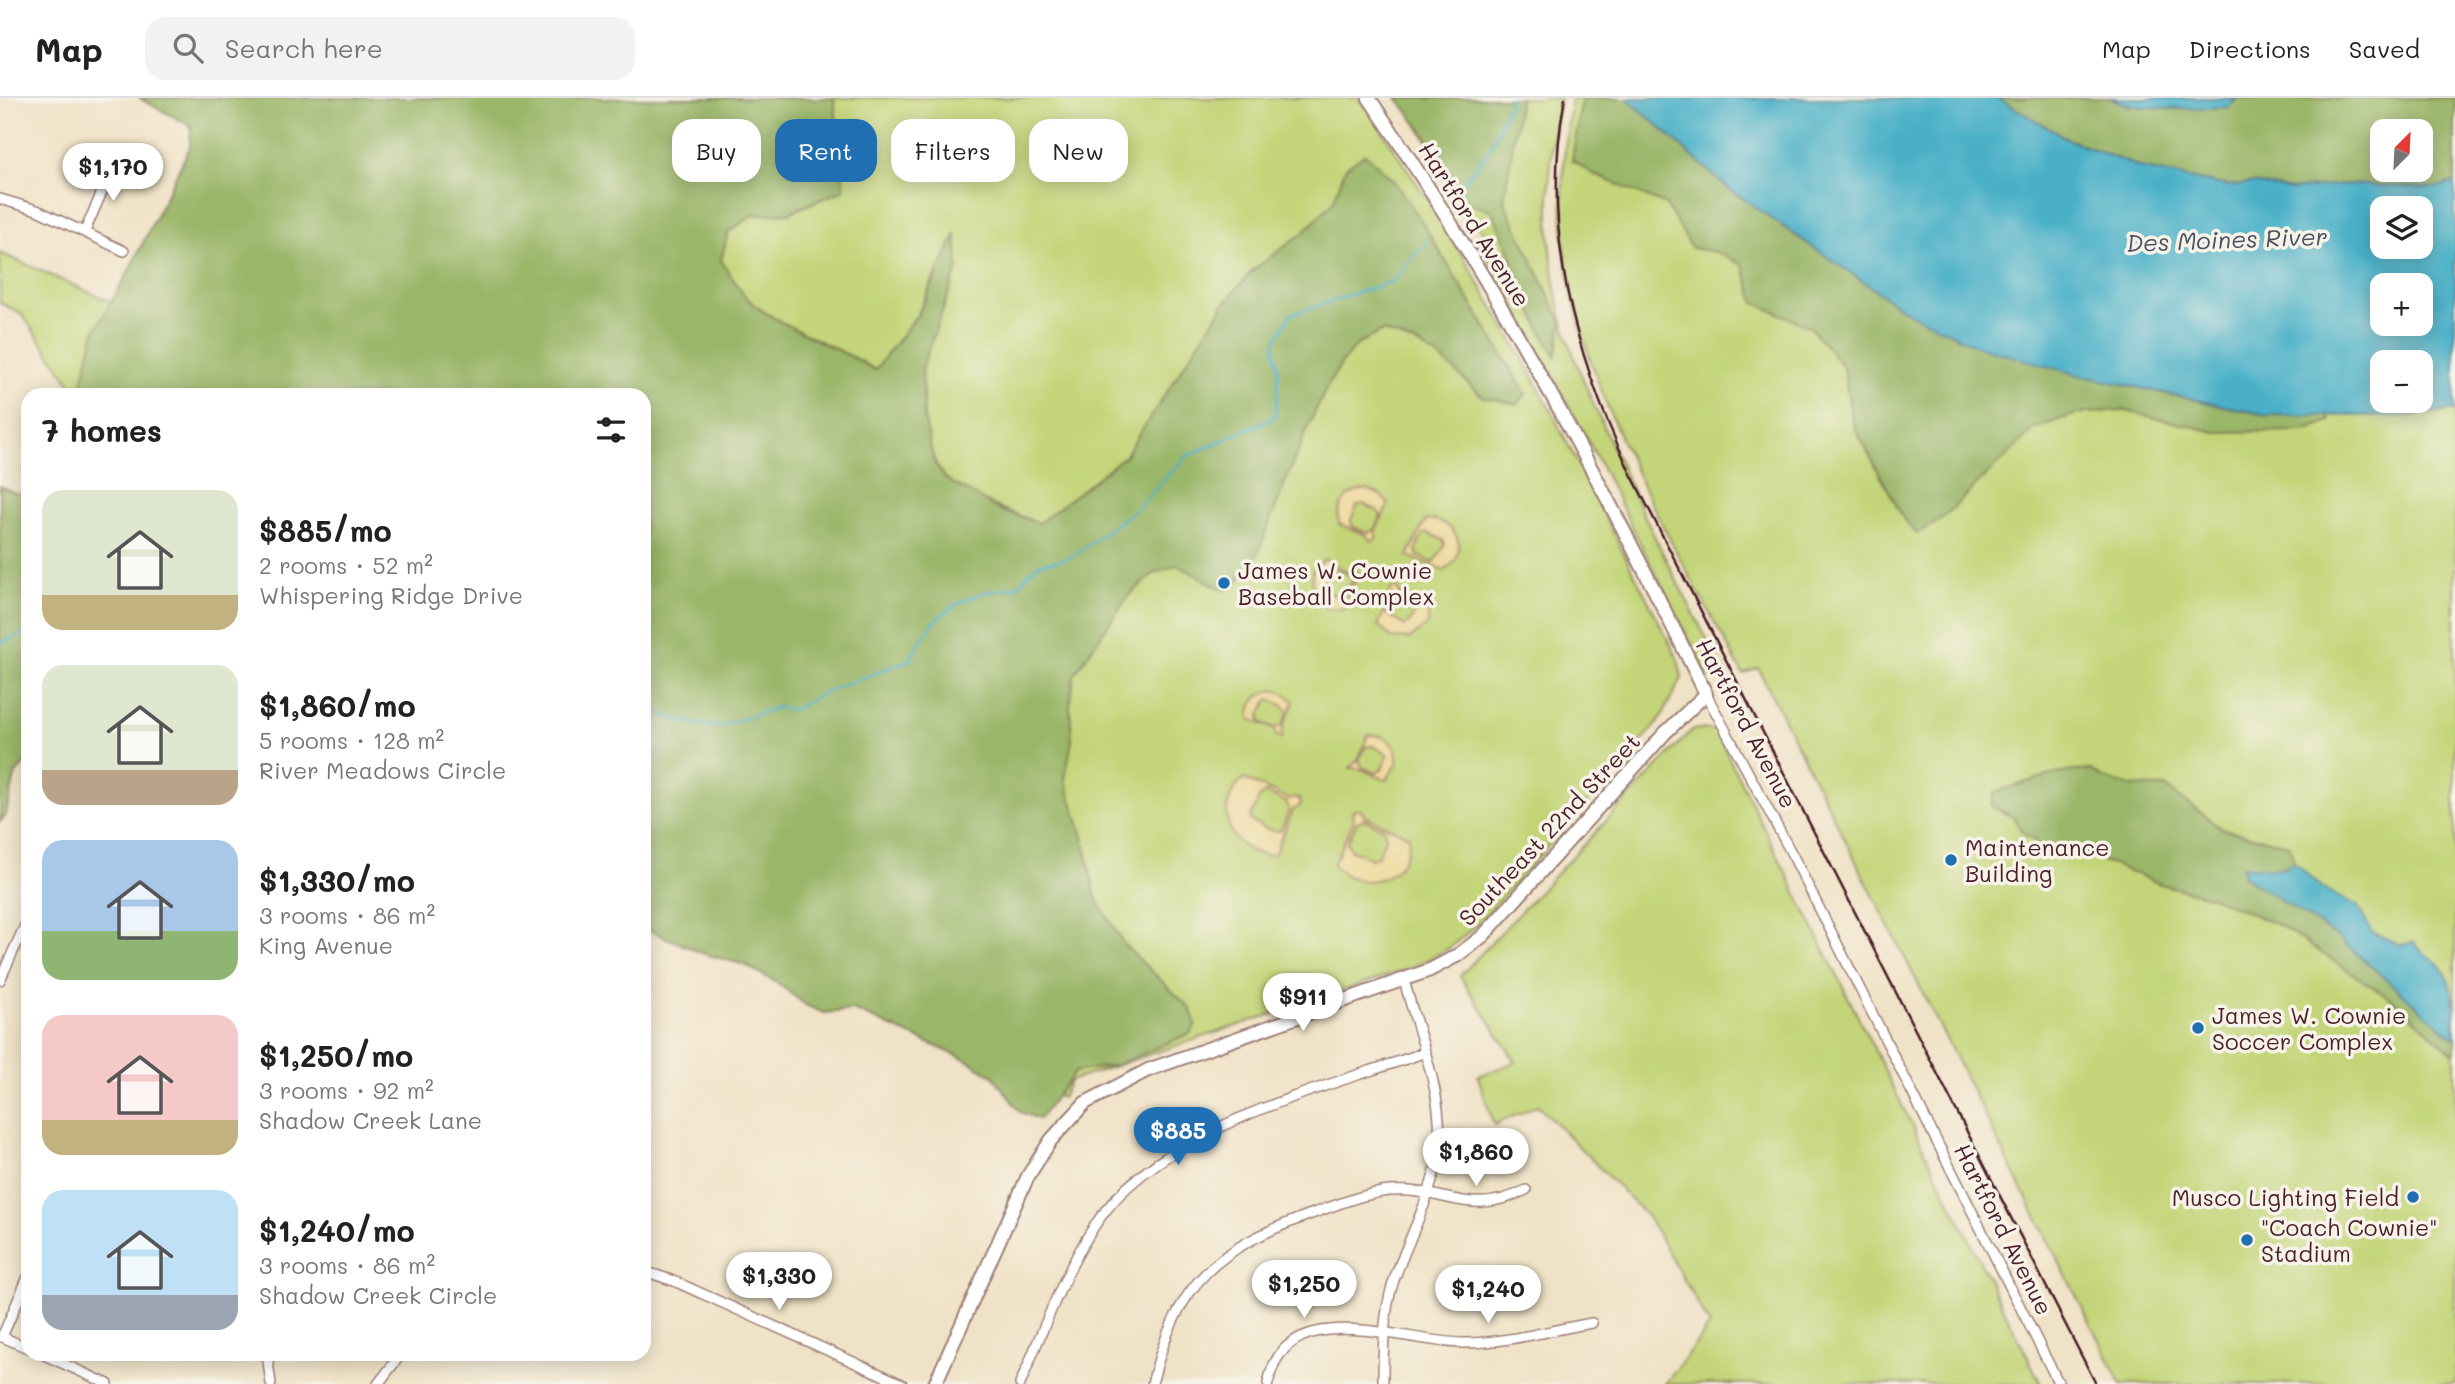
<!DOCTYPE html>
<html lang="en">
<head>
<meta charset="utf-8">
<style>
	:root { --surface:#fff; --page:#f2f2f2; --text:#222; --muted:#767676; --line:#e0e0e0; --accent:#1f6fb2 }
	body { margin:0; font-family:Mali,sans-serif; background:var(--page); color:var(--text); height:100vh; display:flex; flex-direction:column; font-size:26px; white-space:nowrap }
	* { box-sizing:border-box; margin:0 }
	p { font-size:23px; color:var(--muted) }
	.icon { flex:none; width:38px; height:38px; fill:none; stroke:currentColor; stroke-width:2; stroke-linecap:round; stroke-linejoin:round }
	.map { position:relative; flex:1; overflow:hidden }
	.side { position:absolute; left:21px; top:290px; width:630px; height:973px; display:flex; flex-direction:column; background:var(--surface); border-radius:21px; box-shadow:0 4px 18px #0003 }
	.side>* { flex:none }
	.top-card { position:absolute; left:672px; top:21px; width:665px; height:63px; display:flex; gap:14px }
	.needle { width:46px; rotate:24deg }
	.buttons { position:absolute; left:2370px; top:21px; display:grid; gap:14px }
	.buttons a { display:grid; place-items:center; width:63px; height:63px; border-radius:14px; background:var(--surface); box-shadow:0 4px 18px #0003; font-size:35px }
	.price { position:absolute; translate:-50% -60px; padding:0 16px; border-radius:24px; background:#fff; color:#222; font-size:23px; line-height:46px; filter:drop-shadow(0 2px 4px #0008) }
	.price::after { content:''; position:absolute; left:50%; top:42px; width:21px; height:16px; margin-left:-10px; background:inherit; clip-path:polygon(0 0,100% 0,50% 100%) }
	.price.current { background:var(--accent); color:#fff }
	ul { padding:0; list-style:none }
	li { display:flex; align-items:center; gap:21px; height:175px; padding:0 21px }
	li span { display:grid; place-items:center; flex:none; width:196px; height:140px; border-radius:21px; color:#555 }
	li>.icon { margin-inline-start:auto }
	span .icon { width:84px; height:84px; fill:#fffc; stroke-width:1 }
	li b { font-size:30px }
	h2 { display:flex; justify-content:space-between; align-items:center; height:84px; padding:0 21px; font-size:30px }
	.chip { padding:0 24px; border-radius:21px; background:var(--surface); box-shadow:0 4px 18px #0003; font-size:24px; line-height:63px }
	.chip.current { background:var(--accent); color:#fff }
	header { display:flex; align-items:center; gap:42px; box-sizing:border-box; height:98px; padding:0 35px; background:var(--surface); border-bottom:2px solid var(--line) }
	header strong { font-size:33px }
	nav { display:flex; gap:38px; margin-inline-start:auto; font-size:24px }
	.search { width:490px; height:63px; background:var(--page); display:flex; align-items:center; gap:18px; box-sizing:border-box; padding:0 24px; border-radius:21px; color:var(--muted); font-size:26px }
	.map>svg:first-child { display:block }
	.green { fill:#c3d578; stroke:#867a52; stroke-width:2 }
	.forest { fill:#9ab668; stroke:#726a4a; stroke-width:2; fill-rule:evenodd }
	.sand { fill:#eeda9e; stroke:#9c7c64; stroke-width:2; fill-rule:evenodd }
	.water { fill:#49b0c8; stroke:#4a687a; stroke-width:2; fill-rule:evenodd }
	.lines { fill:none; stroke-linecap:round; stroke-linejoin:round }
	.stream { stroke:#49b0c8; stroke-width:2.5 }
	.street-casing { stroke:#9d8078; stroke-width:12 }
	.secondary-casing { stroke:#9d8078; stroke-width:16 }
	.street { stroke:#fff; stroke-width:9 }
	.secondary { stroke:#fff; stroke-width:12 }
	.rail { stroke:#4a1f2b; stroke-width:2.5 }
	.poi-dot { fill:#1f6fb2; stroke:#f7f3e8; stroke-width:2.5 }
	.labels { text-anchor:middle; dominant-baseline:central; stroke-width:7; stroke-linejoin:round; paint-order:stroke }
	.street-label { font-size:23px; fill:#4a1f2b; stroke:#f7f3e8 }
	.poi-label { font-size:23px; fill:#4a1f2b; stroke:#f7f3e8; text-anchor:start }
	.water-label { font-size:24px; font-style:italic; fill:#4a5262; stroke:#f7f3e8 }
</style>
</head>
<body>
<header>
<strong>Map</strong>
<div class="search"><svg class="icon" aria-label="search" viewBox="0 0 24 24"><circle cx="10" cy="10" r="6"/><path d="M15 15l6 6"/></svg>Search here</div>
<nav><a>Map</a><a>Directions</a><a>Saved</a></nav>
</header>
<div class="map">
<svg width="2455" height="1286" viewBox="0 0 2455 1286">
	<rect width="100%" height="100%" fill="#f7f3e8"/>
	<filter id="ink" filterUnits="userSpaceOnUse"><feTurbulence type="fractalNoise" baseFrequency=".0143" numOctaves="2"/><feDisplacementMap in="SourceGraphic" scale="14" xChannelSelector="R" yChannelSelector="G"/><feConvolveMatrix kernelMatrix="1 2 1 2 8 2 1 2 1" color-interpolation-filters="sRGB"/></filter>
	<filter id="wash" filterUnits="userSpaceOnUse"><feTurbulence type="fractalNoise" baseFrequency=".00686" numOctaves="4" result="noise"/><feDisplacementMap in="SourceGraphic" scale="28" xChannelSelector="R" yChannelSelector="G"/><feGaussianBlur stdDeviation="1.57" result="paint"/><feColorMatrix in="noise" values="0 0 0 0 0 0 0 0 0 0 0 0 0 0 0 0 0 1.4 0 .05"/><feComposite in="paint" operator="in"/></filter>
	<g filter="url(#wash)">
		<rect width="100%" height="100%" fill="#f0e2c6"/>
		<g class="green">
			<path d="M834 0H1358L1369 13 1447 131 1532 276 1678 561 1682 580 1658 625 1482 822 1450 850 1408 871 1070 983 1062 1000 661 819 1015 430 1038 425C1007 412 974 403 947 381 927 365 917 295 922 270 928 238 947 200 958 169L935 177 918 216 875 272C841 249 770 226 746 199 736 188 729 174 721 162L728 134 753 117 788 115 844 92Z"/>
			<path d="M1401 0H1560C1545 70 1545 146 1561 216 1570 255 1588 293 1604 330 1641 416 1685 499 1728 582L1711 580 1702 567 1592 350 1478 143 1485 138Z"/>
			<path d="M1572 0H1582L1572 62 1627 0 1671 41 2267 317 2406 318 2455 312V1286H2121L1758 570 1743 576C1675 451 1576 285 1564 143 1560 96 1564 46 1572 0Z"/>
			<path d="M0 155 123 209 85 297H78L21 215 0 205Z"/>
			<path d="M1693 631 1715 632 2041 1286H1665L1710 1227 1648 1119 1538 1007 1494 1027 1478 978 1516 964 1460 878Z"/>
		</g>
		<g class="forest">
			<path d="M139 0H834L844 92 788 115 753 117 728 134 721 162C729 174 736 188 746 199 769 225 841 250 875 272L918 216 956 137 958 169 922 270 924 319 934 364 946 381 1000 412 1039 425 1125 358 1226 203 1253 172 1303 135 1333 104 1346 69 1365 56 1394 83 1419 119 1526 296 1518 306 1483 299 1443 262 1417 246 1383 233C1375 237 1362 242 1355 249 1323 280 1290 374 1272 418 1257 455 1260 467 1225 493L1178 467 1155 475 1128 498 1074 577 1070 607 1072 643 1065 681 1083 739 1096 800 1125 848 1190 910 1196 926 1191 935 1117 967 1075 974 1039 1021 1020 1014 993 978 965 961 853 912 824 915 807 908 776 884 745 867 702 855 644 830V298L79 297 95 232 128 175 190 49 191 28Z"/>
			<path d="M1397 0H1520L1504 103 1562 225 1556 258C1526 215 1516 159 1491 112L1473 107 1466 101 1427 39Z"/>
			<path d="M1582 0H1627L1729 91 1907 214 2079 277 2267 317 2327 316 2330 323 2305 333 2216 334 2122 312 2076 316 2034 331 1945 418 1917 436 1904 422 1853 326 1843 269 1810 229 1755 205 1743 167 1716 154 1692 150 1666 107 1595 77 1572 62Z"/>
			<path d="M1997 0H2110L2129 8 2229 9 2237 0H2455V84L2434 90 2343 86 2292 92 2251 85 2228 88 2144 71 2072 43ZM2382 33H2420V72H2382Z"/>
			<path d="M0 388 18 396 28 392V662L16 675 5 719 0 724Z"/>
			<path d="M2091 672 2103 680 2131 688 2165 689 2223 731 2290 747 2294 764C2279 773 2261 772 2244 778L2335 837 2455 941V957L2398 906 2281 828 2209 798 2163 787 2076 752 2042 748 2025 737 2013 719 1991 708 1995 694C2033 683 2050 673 2091 672Z"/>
		</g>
		<g class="sand">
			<path d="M1366 392 1379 396 1389 406 1375 433 1377 439 1372 443 1366 437 1339 426C1336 407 1347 393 1366 392ZM1363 406 1377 412 1381 418 1374 432 1367 435 1352 428 1351 422 1357 408Z"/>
			<path d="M1434 422C1461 427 1468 458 1444 473L1408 458 1425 423ZM1428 435 1443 442 1445 447 1434 465 1418 458 1416 451 1423 436Z"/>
			<path d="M1324 461 1350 475 1356 473 1360 476V482L1354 484 1344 511 1326 510 1312 497V474ZM1335 470 1350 477 1352 483 1345 498 1338 499 1325 493 1322 488 1329 474Z"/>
			<path d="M1395 489 1401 497 1428 507V526L1410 541 1391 540 1378 527 1392 500 1390 493ZM1400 498 1414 504 1416 512 1409 525 1405 528 1387 516 1394 501Z"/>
			<path d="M1275 592 1286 596 1294 604 1283 628 1282 640 1276 637 1274 631 1250 621C1249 604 1258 594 1275 592ZM1269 601 1284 608 1288 614 1282 628 1275 630 1261 624 1260 616Z"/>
			<path d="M1368 637C1387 636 1399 647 1397 666L1386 682 1361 671 1350 670 1358 662ZM1373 648 1388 657 1382 671 1376 675 1362 669 1359 662 1365 649Z"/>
			<path d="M1244 681 1289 701 1294 699 1300 701 1301 707 1293 712 1274 757C1230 759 1210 709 1244 681ZM1266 695 1286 704 1289 712 1281 732 1272 733 1252 724 1250 720 1260 699Z"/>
			<path d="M1357 711 1362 713 1364 718 1409 738C1410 781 1362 798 1333 767L1354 722 1352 714ZM1364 721 1384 731 1386 739 1377 759 1372 761 1351 752 1347 745 1356 725Z"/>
		</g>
		<g class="water">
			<path d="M1627 0H1997L2072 43 2144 71 2228 88 2251 85 2292 92 2343 86 2434 90 2455 84V312L2406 318 2267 317 2079 277 1976 248 1907 214 1729 91ZM2382 110H2420V149H2382ZM2420 187V226H2382V187ZM2382 264H2420V303H2382Z"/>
			<path d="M2110 0H2237L2229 9C2190 10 2146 16 2110 0Z"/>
			<path d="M2294 764C2302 769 2305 774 2311 780 2321 790 2344 803 2357 807L2372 834 2400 847 2414 844C2422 856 2429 858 2439 866 2455 883 2455 918 2455 941L2335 837 2244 778 2242 768 2283 771Z"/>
		</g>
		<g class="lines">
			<g class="stream">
				<path d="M1461 87 1491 50 1511 0"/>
				<path d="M0 545 28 534"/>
				<path d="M644 611 686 624 719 629 778 609 793 612 827 593 910 562C929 526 942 509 983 495 995 492 1008 492 1020 487 1042 452 1048 471 1075 457L1135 412 1187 358 1275 319 1279 273 1274 247 1290 217 1393 183 1413 158 1426 148V142"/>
			</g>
		</g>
	</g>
	<g filter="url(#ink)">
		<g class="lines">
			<g class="street-casing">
				<g id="street">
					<path d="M0 101 37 112 124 153"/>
					<path d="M85 133 115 64"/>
					<path d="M1706 596 1794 760 2059 1286"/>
					<path d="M0 882 28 821"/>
					<path d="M644 1173 674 1183 902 1286"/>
					<path d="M0 1238 28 1250"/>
					<path d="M2 1239 28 1179"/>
					<path d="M42 1256 108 1286"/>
					<path d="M267 1256 271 1286"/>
					<path d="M378 1286 401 1256"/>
					<path d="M1020 1286C1043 1233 1063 1176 1095 1127 1158 1030 1319 992 1423 955"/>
					<path d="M1152 1286C1177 1183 1217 1150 1314 1115 1339 1106 1365 1095 1391 1093 1444 1089 1468 1121 1526 1092"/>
					<path d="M1268 1286C1284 1194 1406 1246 1465 1245 1506 1245 1551 1232 1592 1225"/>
					<path d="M1383 1286C1383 1254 1383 1216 1393 1185 1408 1140 1434 1097 1439 1048 1444 996 1417 933 1404 882"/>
				</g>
			</g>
			<g class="secondary-casing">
				<path id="secondary" d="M935 1286 1028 1078 1051 1042 1085 1005 1148 972 1430 872 1458 857 1483 838 1665 635 1706 596C1605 390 1499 189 1369 0"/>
			</g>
			<use href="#street" class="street"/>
			<use href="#secondary" class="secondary"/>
			<path class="rail" d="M1565 0C1540 131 1574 256 1630 374L2096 1286"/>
		</g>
	</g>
	<g class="poi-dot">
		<circle cx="1224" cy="485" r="7"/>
		<circle cx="1951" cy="762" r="7"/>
		<circle cx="2198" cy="930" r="7"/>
		<circle cx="2413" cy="1099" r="7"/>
		<circle cx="2247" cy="1142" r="7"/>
	</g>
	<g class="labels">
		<g class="street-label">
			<text transform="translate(1475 126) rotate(58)">Hartford Avenue</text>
			<text transform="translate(1747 625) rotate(62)">Hartford Avenue</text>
			<text transform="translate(1549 731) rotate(-47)">Southeast 22nd Street</text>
			<text transform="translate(2004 1131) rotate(63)">Hartford Avenue</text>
		</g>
		<g class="poi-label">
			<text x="1238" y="472">James W. Cownie<tspan x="1238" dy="26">Baseball Complex</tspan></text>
			<text x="1965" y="749">Maintenance<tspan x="1965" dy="26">Building</tspan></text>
			<text x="2212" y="917">James W. Cownie<tspan x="2212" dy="26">Soccer Complex</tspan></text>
			<text x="2399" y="1099" text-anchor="end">Musco Lighting Field</text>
			<text x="2261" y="1129">"Coach Cownie"<tspan x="2261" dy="26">Stadium</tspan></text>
		</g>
		<g class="water-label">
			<text transform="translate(2227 141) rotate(-2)">Des Moines River</text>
		</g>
	</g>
</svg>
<div class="buttons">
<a><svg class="needle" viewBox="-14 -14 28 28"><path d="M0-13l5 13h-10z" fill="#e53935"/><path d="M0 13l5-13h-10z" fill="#767676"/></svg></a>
<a><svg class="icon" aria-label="layers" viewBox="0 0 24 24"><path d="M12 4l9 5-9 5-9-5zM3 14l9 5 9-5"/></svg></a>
<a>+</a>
<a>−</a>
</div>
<b class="price" style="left:113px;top:105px">$1,170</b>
<b class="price" style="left:1303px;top:935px">$911</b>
<b class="price current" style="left:1178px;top:1069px">$885</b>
<b class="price" style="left:1476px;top:1090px">$1,860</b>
<b class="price" style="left:779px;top:1214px">$1,330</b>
<b class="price" style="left:1304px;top:1222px">$1,250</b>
<b class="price" style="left:1488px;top:1227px">$1,240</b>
<div class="top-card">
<a class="chip">Buy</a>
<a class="chip current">Rent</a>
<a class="chip">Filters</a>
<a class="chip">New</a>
</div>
<section class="side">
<h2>7 homes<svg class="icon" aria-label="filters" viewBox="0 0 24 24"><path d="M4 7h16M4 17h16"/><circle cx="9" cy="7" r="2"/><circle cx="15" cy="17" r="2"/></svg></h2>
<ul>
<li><span style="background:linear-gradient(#dfe7d0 75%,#c2b280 0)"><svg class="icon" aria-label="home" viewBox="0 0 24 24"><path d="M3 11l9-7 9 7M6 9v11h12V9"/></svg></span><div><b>$885/mo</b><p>2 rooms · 52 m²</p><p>Whispering Ridge Drive</p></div></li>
<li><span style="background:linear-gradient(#dfe7d0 75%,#b9a48a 0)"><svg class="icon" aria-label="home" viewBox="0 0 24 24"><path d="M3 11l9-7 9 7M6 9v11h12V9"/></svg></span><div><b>$1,860/mo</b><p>5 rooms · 128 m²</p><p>River Meadows Circle</p></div></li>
<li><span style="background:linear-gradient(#a9c7e8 65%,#8fb573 0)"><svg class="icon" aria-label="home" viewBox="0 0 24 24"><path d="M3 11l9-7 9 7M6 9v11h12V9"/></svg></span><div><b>$1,330/mo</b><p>3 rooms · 86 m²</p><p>King Avenue</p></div></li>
<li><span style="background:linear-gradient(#f6c9c9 75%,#c2b280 0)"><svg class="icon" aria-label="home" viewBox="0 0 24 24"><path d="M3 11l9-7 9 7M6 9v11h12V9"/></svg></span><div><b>$1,250/mo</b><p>3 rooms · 92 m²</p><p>Shadow Creek Lane</p></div></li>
<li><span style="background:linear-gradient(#bfe0f5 75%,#9aa5b1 0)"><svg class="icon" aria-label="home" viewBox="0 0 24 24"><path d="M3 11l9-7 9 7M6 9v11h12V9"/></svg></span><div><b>$1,240/mo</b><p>3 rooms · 86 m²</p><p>Shadow Creek Circle</p></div></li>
</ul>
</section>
</div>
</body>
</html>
